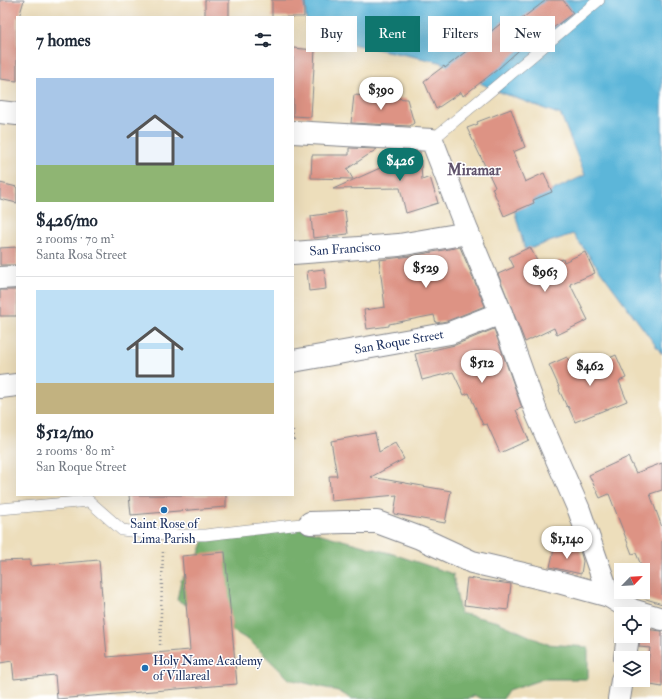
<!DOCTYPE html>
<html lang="en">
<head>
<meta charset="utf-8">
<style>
	:root { --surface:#fff; --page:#f6f6f7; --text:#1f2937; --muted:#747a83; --line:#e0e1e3; --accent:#0f766e }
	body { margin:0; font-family:"IM FELL Double Pica",serif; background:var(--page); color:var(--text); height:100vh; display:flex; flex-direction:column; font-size:15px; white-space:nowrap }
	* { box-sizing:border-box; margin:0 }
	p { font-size:13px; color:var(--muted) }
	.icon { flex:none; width:22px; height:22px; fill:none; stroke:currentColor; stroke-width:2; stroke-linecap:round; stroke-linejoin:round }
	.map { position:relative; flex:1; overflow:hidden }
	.sheet { position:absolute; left:16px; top:16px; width:278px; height:480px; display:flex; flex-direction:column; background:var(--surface); border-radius:0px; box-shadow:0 4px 16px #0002 }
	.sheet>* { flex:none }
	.guide { position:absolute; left:306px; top:16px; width:296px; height:36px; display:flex; gap:8px }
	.needle { width:26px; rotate:65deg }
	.fabs { position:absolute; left:614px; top:563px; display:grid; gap:8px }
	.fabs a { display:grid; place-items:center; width:36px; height:36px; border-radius:0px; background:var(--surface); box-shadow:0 4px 16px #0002; font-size:20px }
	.price { position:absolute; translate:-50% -34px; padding:0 9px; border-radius:14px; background:#fff; color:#222; font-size:13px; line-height:26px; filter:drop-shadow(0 1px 2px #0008) }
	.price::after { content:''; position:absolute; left:50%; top:24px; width:12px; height:9px; margin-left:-6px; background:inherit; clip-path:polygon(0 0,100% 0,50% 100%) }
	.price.current { background:var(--accent); color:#fff }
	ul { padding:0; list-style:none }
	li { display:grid; align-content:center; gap:8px; height:212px; padding:0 20px }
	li+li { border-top:1px solid var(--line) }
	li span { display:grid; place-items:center; height:124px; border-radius:0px; color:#555 }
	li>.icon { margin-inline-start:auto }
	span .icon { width:72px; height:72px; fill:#fffc; stroke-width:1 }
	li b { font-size:17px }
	h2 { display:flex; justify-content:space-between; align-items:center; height:48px; padding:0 20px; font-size:17px }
	.chip { padding:0 14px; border-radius:0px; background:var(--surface); box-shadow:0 4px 16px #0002; font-size:14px; line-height:36px }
	.chip.current { background:var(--accent); color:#fff }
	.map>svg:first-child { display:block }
	.forest { fill:#76af6d; stroke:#486f66 }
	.water { fill:#5bb6d9; stroke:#3b729c }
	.building { fill:#dd9384 }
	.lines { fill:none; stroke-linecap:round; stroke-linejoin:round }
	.service-casing { stroke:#84868c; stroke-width:12 }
	.minor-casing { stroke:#84868c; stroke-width:24 }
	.tertiary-casing { stroke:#84868c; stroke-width:24 }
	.path { stroke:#84868c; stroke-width:2.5; stroke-dasharray:1 3; stroke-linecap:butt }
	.service { stroke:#fff; stroke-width:11 }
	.minor { stroke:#fff; stroke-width:22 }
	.tertiary { stroke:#fff; stroke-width:22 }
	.poi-dot { fill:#1f6fb2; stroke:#fff; stroke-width:1.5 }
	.labels { text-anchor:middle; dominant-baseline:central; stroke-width:3; stroke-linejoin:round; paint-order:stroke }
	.street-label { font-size:13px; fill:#1b2f5e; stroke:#fff }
	.poi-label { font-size:13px; fill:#1b2f5e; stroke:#fff }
	.quarter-label { font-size:15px; font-weight:bold; fill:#5f526b; stroke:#fff }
</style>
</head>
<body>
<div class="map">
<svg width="662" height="699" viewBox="0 0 662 699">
	<rect width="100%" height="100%" fill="#fff"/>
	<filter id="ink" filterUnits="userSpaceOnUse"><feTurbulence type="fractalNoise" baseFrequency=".025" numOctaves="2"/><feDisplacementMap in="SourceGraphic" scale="8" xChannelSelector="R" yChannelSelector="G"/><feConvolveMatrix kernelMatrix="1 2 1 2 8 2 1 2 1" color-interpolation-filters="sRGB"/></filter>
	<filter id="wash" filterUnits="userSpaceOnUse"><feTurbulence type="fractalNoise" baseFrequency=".012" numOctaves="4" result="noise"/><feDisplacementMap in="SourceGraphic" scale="16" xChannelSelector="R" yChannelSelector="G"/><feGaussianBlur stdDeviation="0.9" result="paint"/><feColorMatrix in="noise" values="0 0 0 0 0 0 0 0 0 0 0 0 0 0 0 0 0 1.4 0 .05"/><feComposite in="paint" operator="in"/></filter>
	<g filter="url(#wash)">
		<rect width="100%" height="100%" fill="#eddebb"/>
		<path class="forest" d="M292 526 393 554 453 574 460 613 498 622 547 644 588 647V679H543L508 691 503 699H481L474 695 467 699H352L338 691 289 679 250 641 221 624 177 600 181 580 197 559 204 540Z"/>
		<path class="water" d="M304 0H662V354L573 234 525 250 514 209 585 175 561 115 492 89 440 62 308 35Z"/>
		<g id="blocks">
			<g class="building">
				<path d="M0 0H24L19 17H17V81L0 79Z"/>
				<rect x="205" y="0" width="24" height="17"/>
				<rect x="272" y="0" width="32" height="17"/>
				<path d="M546 0H563L573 13 541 37 538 33 498 69 463 96 461 92 436 109 424 81 444 66 445 68 504 21 510 28Z"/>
				<path d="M293 48 315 50 311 117 293 116Z"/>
				<path d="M354 95 407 99 414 123 410 126 351 123Z"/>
				<path d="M511 109 525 147 513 152 525 182 544 173 552 192 533 200 534 203 504 216 492 188 495 187 467 128 478 124 477 122Z"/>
				<path d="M349 148 377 149 347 169 353 179 311 178 312 155H349Z"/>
				<path d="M416 152H420L422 180 430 177 438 203 406 213 400 188 333 189Z"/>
				<path d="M0 183 17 187V203L0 199Z"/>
				<path d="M345 211 348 234 313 238 311 216Z"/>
				<path d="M17 247V265H0V248Z"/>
				<path d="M460 247 485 306 447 321 436 323 434 315 389 324V326L367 329 364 310 385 307 379 260 411 256Z"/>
				<path d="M530 247 541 269 563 259 564 262 585 252 595 273 570 284 588 320 557 335 554 328 525 342 498 274 514 267 509 257Z"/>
				<path d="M324 269 326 289 309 291 307 271Z"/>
				<rect x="0" y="290" width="17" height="26"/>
				<path d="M494 329 522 408 516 410 529 440 500 453 487 424 483 425 469 393 464 395 453 372 422 380 415 354 455 345Z"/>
				<path d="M616 355 626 378 619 381 627 401 575 422 568 406 567 407 559 390 560 389 549 365 567 357 575 374Z"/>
				<path d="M375 433 379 452 395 443 404 459 371 477 451 491 445 523 394 514 397 495 331 501 329 476H337L331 441Z"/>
				<path d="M628 457 636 473 662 463V490L650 494 662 527V604L643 598V570L636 553 632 554 609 494 600 498 589 475Z"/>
				<path d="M129 495H226V507L131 515Z"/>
				<path d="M555 545 580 550 583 561 581 574 550 567Z"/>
				<path d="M225 552 237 684 57 699 55 675 14 679 12 661 0 663V561L30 560V566L99 560 107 657 190 650 182 556Z"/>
				<path d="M467 578 511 584 508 610 464 605Z"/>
				<path d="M643 629 662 631V687L645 684 650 648 639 647 640 636H643Z"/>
			</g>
		</g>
	</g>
	<g filter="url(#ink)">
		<use href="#blocks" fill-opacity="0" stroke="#84868c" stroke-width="1"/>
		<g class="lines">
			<g class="service-casing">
				<g id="service">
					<path d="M432 140 599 0"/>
					<path d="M0 509 89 501 122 530 163 535H205L310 523"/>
				</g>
			</g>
			<g class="minor-casing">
				<g id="minor">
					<path d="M293 253 399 245 468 233"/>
					<path d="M0 278 17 277"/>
					<path d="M293 361 450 333 501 313"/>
					<path d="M0 387 17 385"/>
					<path d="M310 523 345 522H377L420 538 472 562 558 582 609 596"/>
					<path d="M625 658 628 636"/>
					<path d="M619 699 622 680"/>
				</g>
			</g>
			<g class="tertiary-casing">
				<g id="tertiary">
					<path d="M0 112 17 114"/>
					<path d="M293 132 432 140 468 233 501 313 537 414 579 510 609 596 632 610 662 619"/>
				</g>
			</g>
			<g class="path">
				<path d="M293 431 294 439H293"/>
				<path d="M160 645 163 550"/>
			</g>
			<use href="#service" class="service"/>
			<use href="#minor" class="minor"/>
			<use href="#tertiary" class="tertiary"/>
		</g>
	</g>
	<g class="poi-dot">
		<circle cx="164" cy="510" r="4"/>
		<circle cx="145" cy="668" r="4"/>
	</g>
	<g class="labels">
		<g class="street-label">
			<text transform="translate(345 249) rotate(-4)">San Francisco</text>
			<text transform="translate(399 342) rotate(-10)">San Roque Street</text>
		</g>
		<g class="poi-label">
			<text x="164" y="524">Saint Rose of<tspan x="164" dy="15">Lima Parish</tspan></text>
			<text x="153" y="661" text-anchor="start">Holy Name Academy<tspan x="153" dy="15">of Villareal</tspan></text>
		</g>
		<g class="quarter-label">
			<text x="474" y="170">Miramar</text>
		</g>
	</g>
</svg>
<div class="fabs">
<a><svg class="needle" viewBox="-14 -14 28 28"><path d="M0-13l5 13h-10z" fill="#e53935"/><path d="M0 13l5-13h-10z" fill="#747a83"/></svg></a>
<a><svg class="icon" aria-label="locate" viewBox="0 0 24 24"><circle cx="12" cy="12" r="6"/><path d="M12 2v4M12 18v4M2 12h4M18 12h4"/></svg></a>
<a><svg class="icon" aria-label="layers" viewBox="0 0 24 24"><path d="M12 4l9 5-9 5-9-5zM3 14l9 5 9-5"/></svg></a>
</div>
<b class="price" style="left:381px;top:111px">$390</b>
<b class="price current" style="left:400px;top:182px">$426</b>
<b class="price" style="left:426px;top:289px">$529</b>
<b class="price" style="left:545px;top:293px">$963</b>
<b class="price" style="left:482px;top:384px">$512</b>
<b class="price" style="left:590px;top:387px">$462</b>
<b class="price" style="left:567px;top:560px">$1,140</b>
<div class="guide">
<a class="chip">Buy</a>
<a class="chip current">Rent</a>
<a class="chip">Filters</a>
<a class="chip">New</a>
</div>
<section class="sheet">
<h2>7 homes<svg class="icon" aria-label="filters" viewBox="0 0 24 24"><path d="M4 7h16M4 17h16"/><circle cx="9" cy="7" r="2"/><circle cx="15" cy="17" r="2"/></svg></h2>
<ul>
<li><span style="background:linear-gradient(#a9c7e8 70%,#8fb573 0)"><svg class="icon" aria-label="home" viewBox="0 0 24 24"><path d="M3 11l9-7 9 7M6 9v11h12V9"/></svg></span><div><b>$426/mo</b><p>2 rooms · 70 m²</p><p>Santa Rosa Street</p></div></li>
<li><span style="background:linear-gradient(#bfe0f5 75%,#c2b280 0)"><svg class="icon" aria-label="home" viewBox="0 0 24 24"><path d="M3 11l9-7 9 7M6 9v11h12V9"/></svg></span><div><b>$512/mo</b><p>2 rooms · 80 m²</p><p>San Roque Street</p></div></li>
</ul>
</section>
</div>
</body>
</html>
